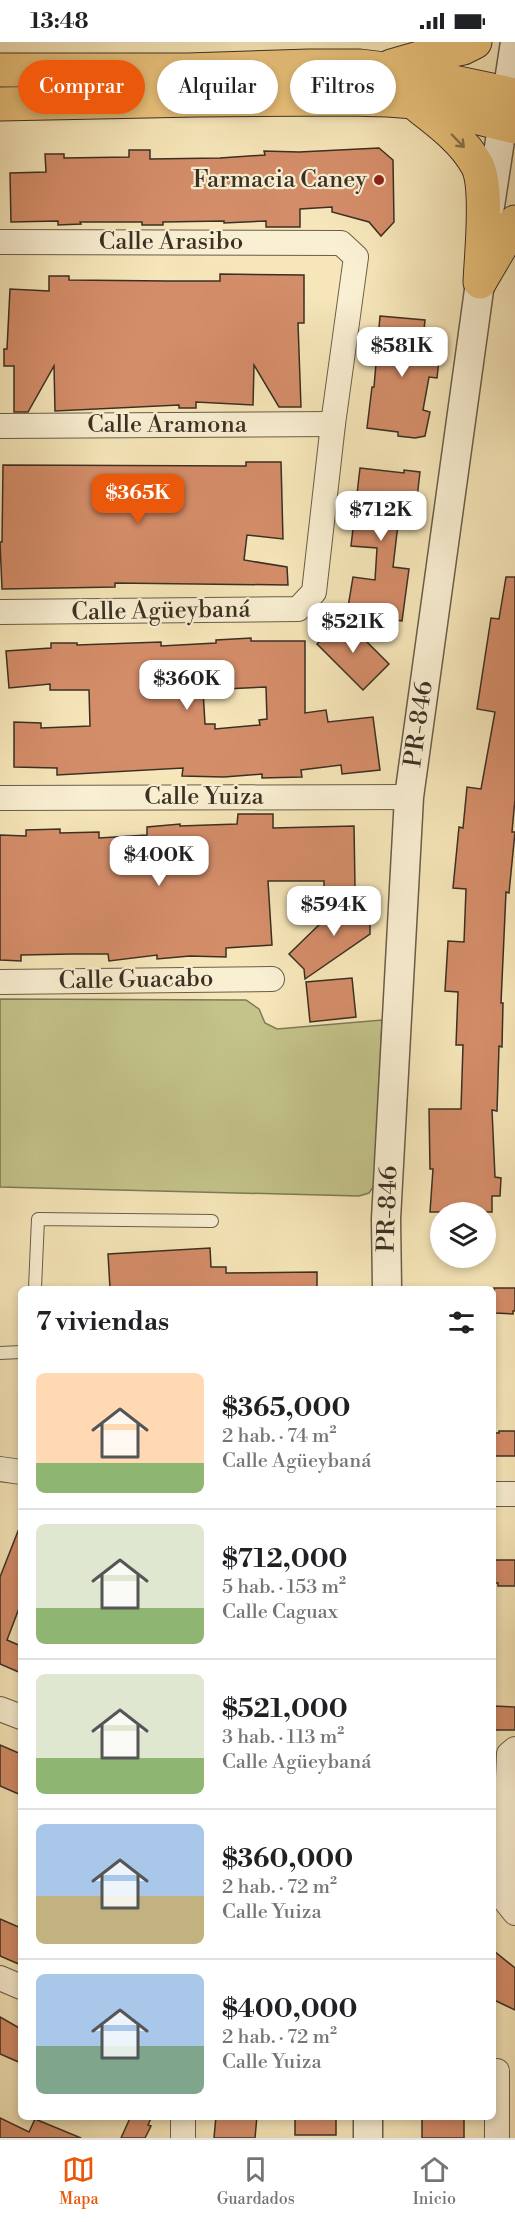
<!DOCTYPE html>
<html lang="es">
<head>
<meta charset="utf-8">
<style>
	:root { --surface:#fff; --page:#f6f6f6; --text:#202124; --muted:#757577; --line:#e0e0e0; --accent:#ea580c }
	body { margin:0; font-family:"Libre Bodoni",serif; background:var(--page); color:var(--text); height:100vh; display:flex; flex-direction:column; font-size:22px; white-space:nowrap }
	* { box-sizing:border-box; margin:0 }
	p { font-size:20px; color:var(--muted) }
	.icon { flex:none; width:33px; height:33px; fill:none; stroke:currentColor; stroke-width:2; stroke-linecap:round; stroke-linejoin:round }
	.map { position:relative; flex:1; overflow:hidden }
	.panel { position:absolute; left:18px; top:1244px; width:478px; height:834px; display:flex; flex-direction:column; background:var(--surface); border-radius:9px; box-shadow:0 3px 9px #0003 }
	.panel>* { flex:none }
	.guide { position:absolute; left:18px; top:18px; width:480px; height:54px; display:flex; gap:12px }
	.buttons { position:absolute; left:430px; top:1160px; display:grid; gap:12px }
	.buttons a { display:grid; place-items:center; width:66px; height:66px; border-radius:50%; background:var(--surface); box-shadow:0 3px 9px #0003; font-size:30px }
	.price { position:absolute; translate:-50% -51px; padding:0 14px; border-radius:12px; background:#fff; color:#222; font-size:20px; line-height:39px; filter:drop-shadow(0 2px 3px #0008) }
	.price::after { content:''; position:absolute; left:50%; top:36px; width:18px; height:14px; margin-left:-9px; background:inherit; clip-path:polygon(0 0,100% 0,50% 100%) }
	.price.current { background:var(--accent); color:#fff }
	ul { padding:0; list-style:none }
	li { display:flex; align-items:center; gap:18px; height:150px; padding:0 18px }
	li+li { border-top:2px solid var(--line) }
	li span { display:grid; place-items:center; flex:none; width:168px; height:120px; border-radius:9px; color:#555 }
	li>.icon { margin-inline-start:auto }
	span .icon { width:72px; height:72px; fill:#fffc; stroke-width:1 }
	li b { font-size:26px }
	h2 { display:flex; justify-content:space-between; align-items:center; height:72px; padding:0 18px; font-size:26px }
	.tag { padding:0 21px; border-radius:27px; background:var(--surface); box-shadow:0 3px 9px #0003; font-size:21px; line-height:54px }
	.tag.current { background:var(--accent); color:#fff }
	.status { display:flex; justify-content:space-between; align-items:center; height:42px; padding:0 30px; background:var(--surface); direction:ltr }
	.status svg { height:16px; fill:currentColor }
	.dock { display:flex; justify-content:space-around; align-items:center; height:84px; border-top:2px solid var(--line); background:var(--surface); font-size:16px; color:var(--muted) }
	.dock a { display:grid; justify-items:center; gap:3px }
	.dock .current { color:var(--accent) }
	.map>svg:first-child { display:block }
	.green { fill:#c3c38a; stroke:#7e7a57; stroke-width:1.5 }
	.building { fill:#d48d69; stroke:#3a3024; stroke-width:1.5; fill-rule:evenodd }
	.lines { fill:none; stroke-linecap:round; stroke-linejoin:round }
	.service-casing { stroke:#695e49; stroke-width:14 }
	.minor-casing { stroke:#695e49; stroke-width:26 }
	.tertiary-casing { stroke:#695e49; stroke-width:31 }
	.primary-casing { stroke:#3a3024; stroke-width:35 }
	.service { stroke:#f9efd2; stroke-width:12 }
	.minor { stroke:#f9efd2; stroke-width:24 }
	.tertiary { stroke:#f9efd2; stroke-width:28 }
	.primary { stroke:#ebc37c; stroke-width:33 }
	.oneway { stroke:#8a724c }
	.poi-dot { fill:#8f2418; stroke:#f9efd2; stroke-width:2 }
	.labels { text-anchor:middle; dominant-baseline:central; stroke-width:4.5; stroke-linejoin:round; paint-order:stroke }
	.poi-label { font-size:24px; fill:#3a3024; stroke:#f9efd2; text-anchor:end }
	.street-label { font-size:24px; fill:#3a3024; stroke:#f9efd2 }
</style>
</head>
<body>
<div class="status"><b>13:48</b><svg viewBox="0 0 49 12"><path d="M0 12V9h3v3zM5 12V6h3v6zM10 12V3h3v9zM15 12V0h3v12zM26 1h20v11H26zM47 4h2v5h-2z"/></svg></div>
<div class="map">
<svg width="515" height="2096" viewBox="0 0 515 2096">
	<rect width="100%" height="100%" fill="#f6e6b9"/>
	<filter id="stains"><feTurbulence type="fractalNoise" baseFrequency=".00333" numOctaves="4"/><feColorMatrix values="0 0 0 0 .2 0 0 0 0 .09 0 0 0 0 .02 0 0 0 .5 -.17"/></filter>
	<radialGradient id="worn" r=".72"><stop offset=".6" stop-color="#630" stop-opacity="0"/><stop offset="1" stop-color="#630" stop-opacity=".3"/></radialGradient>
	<path class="green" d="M0 957 246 958 259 967 265 981 277 987 382 978 376 1141 369 1151 359 1154 0 1145Z"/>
	<g class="building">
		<path d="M379 106 393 118 394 180 381 194 369 180 332 170V165L300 167V185H266V179L224 181V179L163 180V183H142V180H80L81 182 58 183V179L11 180 10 131 46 130 45 112H64V116L129 115V108H150V117L220 116 265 113 264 109 299 110Z"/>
		<path d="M220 232 304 233V281H298L301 365H279L254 323 253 363 196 360V366H179V363L55 369 54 324 28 370H14V324H4V307H7L10 247 49 249V234H69V238L168 239H220Z"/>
		<path d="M380 274 425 278 422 308 440 309 437 336 429 335 423 368 430 370 425 394 415 396 398 394V390L367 386 372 345H374Z"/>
		<path d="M246 420H281L283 497 247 493 244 518 287 525 288 543 115 541V545L2 547 0 500H2L3 423 246 424Z"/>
		<path d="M360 426 404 431V428L420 430 417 456 403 454 402 465H400L393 525 409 527 402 579 347 571 353 535 375 538 377 506 351 504Z"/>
		<path d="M506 535H515V757L512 790H515L509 851 506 850 501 961H503L502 1005 499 1004 497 1069 492 1068 495 1135 501 1136 500 1154H492V1170H430L433 1127H430L429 1067H461L463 1003H456L458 950 445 949 448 899 464 900 466 847 453 846 459 785 463 786 467 745 481 747 495 670 477 667 491 576 499 577Z"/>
		<path d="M343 576 389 622 363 648 317 602Z"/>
		<path d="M251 596V599H305V671L326 668 328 680 373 675 380 728 342 732 341 723 301 728 302 735 262 736V732L224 735 182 734 183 726 57 733V726L14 725V680L41 681V686L90 684 89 648H50V642L9 646 6 609 51 606V601H77V603L161 600V604L216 601V598ZM266 645 267 677 259 678 260 683 215 687V682H205L203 648Z"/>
		<path d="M238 772H273V786L354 784 355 845H324V839H268L272 903 226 906V915L190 914 157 917V913L109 919 108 912H72L21 913V919L0 918V793L26 794V788L60 787V791L99 790V796L147 793V785L180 782V784L237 782Z"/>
		<path d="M370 846V892L305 937 304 927 289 912 325 877 332 884Z"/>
		<path d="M352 936 356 975 310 980 306 940Z"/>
		<path d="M210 1206 211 1225H226V1231L317 1230V1246H110L108 1212Z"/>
		<path d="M494 1246H515V1269H513V1272L495 1271Z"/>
		<path d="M499 1389H515V1414H494V1391H499Z"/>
		<path d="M20 1484 21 1561 7 1598 21 1604V1631L0 1622V1535Z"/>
		<path d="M494 1518H515V1544H498V1541H494Z"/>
		<path d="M494 1664 515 1665V1688H494Z"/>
		<path d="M0 1703 21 1712V1753L0 1744Z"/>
		<path d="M0 1877 21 1886V1923L0 1914Z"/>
		<path d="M494 1909 515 1926V1968L494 1958Z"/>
		<path d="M0 1975 21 1987V2021L0 2012Z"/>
		<path d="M131 2074H152L148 2083 151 2084 145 2096H121Z"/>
		<path d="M216 2074H257L255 2096H214Z"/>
		<rect x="295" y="2074" width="41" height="19"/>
		<rect x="422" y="2074" width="42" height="22"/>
		<path d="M0 2076 29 2090 35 2077 81 2096H0Z"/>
	</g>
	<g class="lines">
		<g class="service-casing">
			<g id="service">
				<path d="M35 1246 38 1177 212 1179"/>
				<path d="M0 1311 21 1310"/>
			</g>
		</g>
		<g class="minor-casing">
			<g id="minor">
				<path d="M0 200 341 201 356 215 333 382 314 550 298 567 0 570"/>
				<path d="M0 384 333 382"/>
				<path d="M0 756 409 755"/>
				<path d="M0 940 272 937"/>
				<path d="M0 1427 21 1430"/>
				<path d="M494 1452H515"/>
				<path d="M0 1667 21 1675"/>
				<path d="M515 1707 509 1712 503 1856 515 1871"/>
				<path d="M0 1936 21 1945"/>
				<path d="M183 2096V2074"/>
				<path d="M497 2096V2029"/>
			</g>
		</g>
		<g class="tertiary-casing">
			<g id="tertiary">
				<path d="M490 164 515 0"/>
				<path d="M387 1246 386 1177 409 755 483 219"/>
				<path d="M368 2096V2074"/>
			</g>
		</g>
		<g class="primary-casing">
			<g id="primary">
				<path d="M391 24 433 12 463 6 475 0"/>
				<path d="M0 28H188L309 24H360L401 29 515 53"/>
				<path d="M0 62 197 58 347 57 388 58 414 60 515 85"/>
				<path d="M418 64C440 81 464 99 477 123 489 145 481 213 480 240"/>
				<path d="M482 236 515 180"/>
			</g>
		</g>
		<use href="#service" class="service"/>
		<use href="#minor" class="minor"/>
		<use href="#tertiary" class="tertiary"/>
		<use href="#primary" class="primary"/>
	</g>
	<defs><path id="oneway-shaft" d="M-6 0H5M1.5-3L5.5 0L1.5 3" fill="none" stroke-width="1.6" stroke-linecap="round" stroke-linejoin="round" transform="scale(1.5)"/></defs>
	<use class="oneway" href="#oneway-shaft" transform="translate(458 99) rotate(46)"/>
	<circle class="poi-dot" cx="379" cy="138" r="6"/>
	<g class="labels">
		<g class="poi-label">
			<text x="367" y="138">Farmacia Caney</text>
		</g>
		<g class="street-label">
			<text x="171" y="200">Calle Arasibo</text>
			<text x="167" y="383">Calle Aramona</text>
			<text transform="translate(161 569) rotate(-1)">Calle Agüeybaná</text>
			<text transform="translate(419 682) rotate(-82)">PR-846</text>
			<text x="204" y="755">Calle Yuiza</text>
			<text transform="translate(136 938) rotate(-1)">Calle Guacabo</text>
			<text transform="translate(388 1167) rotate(-88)">PR-846</text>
		</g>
	</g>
	<rect width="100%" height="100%" filter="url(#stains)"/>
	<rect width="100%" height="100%" fill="url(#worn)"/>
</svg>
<div class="buttons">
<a><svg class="icon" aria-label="layers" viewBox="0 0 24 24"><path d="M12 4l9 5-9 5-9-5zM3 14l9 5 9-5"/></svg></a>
</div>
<b class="price" style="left:402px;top:336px">$581K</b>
<b class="price current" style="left:138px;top:483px">$365K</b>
<b class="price" style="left:381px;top:500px">$712K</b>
<b class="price" style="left:353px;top:612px">$521K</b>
<b class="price" style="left:187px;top:669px">$360K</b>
<b class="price" style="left:159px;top:845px">$400K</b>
<b class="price" style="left:334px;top:895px">$594K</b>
<div class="guide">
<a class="tag current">Comprar</a>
<a class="tag">Alquilar</a>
<a class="tag">Filtros</a>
</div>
<section class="panel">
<h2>7 viviendas<svg class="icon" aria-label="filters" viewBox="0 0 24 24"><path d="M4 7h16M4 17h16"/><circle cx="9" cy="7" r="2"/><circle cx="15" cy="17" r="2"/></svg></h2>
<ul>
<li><span style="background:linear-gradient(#ffd9b3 75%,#8fb573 0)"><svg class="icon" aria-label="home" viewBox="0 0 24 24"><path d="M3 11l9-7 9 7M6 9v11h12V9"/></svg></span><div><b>$365,000</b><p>2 hab. · 74 m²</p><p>Calle Agüeybaná</p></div></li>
<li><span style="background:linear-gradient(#dfe7d0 70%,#8fb573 0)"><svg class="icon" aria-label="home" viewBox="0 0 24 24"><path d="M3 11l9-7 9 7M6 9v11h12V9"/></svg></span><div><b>$712,000</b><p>5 hab. · 153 m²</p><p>Calle Caguax</p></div></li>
<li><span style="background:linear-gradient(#dfe7d0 70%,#8fb573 0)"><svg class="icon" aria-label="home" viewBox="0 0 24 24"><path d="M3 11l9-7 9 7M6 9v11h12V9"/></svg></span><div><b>$521,000</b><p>3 hab. · 113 m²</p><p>Calle Agüeybaná</p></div></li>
<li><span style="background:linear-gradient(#a9c7e8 60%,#c2b280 0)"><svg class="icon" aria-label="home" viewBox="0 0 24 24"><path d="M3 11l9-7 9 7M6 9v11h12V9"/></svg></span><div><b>$360,000</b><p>2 hab. · 72 m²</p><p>Calle Yuiza</p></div></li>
<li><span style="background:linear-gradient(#a9c7e8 60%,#7fa58c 0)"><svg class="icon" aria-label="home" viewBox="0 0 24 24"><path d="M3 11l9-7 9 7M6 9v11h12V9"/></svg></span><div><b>$400,000</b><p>2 hab. · 72 m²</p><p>Calle Yuiza</p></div></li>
</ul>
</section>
</div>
<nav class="dock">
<a class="current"><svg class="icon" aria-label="map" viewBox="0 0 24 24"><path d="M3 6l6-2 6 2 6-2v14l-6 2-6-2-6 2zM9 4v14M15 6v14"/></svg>Mapa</a>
<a><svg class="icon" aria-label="saved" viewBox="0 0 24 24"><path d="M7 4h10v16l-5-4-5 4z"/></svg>Guardados</a>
<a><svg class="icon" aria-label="home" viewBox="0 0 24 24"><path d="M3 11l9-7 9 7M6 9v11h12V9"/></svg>Inicio</a>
</nav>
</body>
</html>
